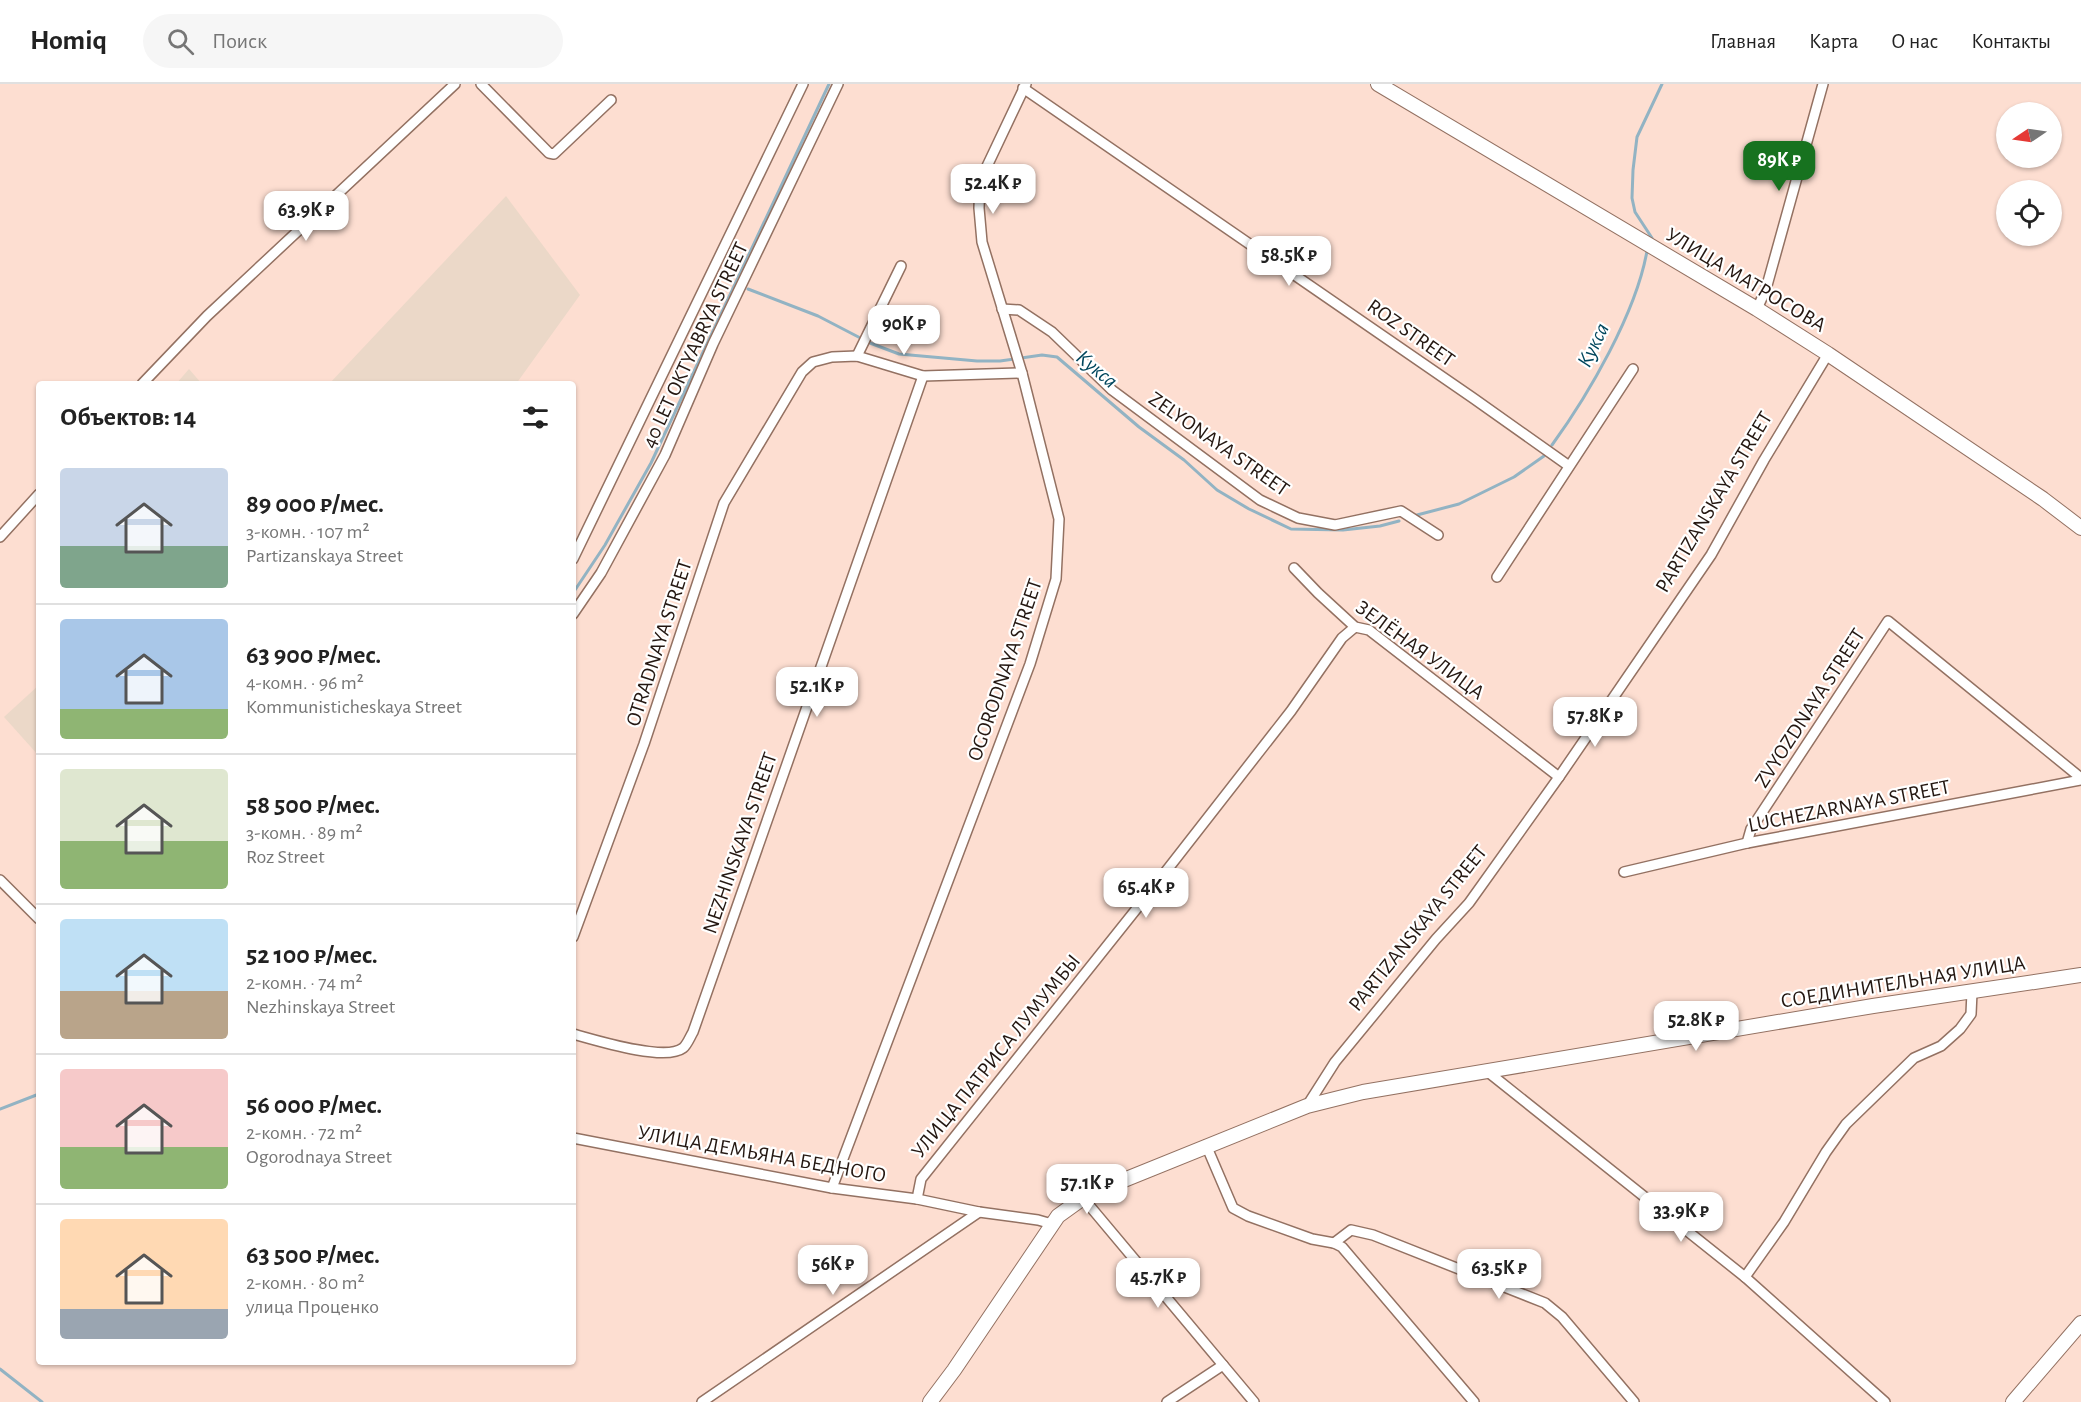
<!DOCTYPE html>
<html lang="ru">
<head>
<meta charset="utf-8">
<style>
	:root { --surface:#fff; --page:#f6f6f6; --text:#222; --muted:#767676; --line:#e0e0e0; --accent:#17721f }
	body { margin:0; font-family:"Alegreya Sans",sans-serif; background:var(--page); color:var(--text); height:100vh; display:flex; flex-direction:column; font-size:22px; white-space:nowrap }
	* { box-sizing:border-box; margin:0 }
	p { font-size:20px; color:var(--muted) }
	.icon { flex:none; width:33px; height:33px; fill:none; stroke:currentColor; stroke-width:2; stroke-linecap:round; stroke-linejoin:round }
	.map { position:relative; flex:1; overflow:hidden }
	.details { position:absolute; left:36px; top:297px; width:540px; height:984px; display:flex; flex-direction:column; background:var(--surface); border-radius:6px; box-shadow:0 2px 4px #0004 }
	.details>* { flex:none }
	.needle { width:39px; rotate:257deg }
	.buttons { position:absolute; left:1996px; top:18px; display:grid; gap:12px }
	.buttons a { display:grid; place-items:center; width:66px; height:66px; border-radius:50%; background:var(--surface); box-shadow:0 2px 4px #0004; font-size:30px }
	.price { position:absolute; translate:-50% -51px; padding:0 14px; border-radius:12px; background:#fff; color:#222; font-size:20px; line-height:39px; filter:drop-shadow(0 2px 3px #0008) }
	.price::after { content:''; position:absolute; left:50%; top:36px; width:18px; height:14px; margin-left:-9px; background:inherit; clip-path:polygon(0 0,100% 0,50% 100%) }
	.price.selected { background:var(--accent); color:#fff }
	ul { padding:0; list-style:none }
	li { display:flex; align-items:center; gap:18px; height:150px; padding:0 24px }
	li+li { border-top:2px solid var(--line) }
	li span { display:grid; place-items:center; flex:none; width:168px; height:120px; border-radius:6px; color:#555 }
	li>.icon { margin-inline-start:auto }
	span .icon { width:72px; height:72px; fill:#fffc; stroke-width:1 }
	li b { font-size:26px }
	h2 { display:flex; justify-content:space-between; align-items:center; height:72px; padding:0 24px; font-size:26px }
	header { display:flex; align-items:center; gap:36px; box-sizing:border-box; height:84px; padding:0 30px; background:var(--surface); border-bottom:2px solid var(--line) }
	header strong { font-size:28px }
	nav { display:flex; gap:33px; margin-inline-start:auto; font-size:21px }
	.search { width:420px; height:54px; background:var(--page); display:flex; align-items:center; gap:15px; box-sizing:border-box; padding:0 21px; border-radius:33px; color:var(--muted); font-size:22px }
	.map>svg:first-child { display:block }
	.industrial { fill:#ebd8c8 }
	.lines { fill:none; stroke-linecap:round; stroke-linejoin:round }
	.stream { stroke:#92b3c3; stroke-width:3 }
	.street-casing { stroke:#937162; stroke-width:12 }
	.secondary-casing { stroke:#937162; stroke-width:16 }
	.street { stroke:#fff; stroke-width:9 }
	.secondary { stroke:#fff; stroke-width:14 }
	.labels { text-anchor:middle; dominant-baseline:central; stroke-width:4.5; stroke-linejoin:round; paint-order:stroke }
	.street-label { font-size:21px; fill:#241711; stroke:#fff }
	.water-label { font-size:22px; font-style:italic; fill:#00465d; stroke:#fff }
</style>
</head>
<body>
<header>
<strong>Homiq</strong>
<div class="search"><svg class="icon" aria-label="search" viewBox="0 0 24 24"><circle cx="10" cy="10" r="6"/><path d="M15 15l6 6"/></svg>Поиск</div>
<nav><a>Главная</a><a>Карта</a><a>О нас</a><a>Контакты</a></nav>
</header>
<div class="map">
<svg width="2081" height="1318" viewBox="0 0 2081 1318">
	<rect width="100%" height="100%" fill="#fdded1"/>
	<g class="industrial">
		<path d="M506 112 580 211 516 300H329Z"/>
		<path d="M189 285 202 300H176Z"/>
		<path d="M39 601V672L4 633Z"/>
	</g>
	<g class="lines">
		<g class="stream">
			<path d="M1652 154 1635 128 1632 114 1633 86 1637 53 1662 0"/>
			<path d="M748 205 818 232 870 259 899 270 977 277H1000L1042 271 1057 273 1139 343 1184 376 1217 406 1249 425 1291 445 1343 446 1380 442 1399 437"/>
			<path d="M1552 361C1589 310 1636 229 1647 167"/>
			<path d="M1417 431 1459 420 1514 393 1544 372"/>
			<path d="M573 509 605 461 651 379 829 0"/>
			<path d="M0 1025 39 1010"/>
			<path d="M0 1285 42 1318"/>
		</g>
		<g class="street-casing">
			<g id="street">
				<path d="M481 0 549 69 554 70 611 16"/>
				<path d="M1023 4 1473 314 1569 382"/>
				<path d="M1002 225 1019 226 1052 248 1112 306 1260 416 1298 434 1335 441 1401 427 1438 451"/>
				<path d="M1757 225 1766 205 1823 0"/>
				<path d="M857 272 901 182"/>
				<path d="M142 300 207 232 455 0"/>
				<path d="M0 453 39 410"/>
				<path d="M573 475 803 0"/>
				<path d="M1294 484 1318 509 1355 543 1369 546 1559 693"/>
				<path d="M1497 493 1633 285"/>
				<path d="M573 530 601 489 665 371 713 260 838 0"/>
				<path d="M1747 759 1751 745 1888 537 2081 694"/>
				<path d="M1624 788 1747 759 2081 696"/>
				<path d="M0 796 39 835"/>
				<path d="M573 853 644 660 724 419 802 288 813 278 832 273 857 272 923 292 1022 289"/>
				<path d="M573 950C595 956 665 978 683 964 687 961 690 953 693 948L923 292"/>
				<path d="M1488 988 1745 1193 1885 1318"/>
				<path d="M1307 1022 1335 978 1436 855 1469 819 1559 693 1711 471 1764 376 1828 270"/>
				<path d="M573 1054 832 1104 917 1115 979 1128 1038 1136 1052 1140"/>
				<path d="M1206 1061 1233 1124 1248 1132 1312 1155 1334 1159 1342 1163 1474 1318"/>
				<path d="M832 1104 1030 580 1056 495 1059 435 1022 289 982 158 979 124 980 97 1026 0"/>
				<path d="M1083 1114 1254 1318"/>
				<path d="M917 1115 921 1095 1142 818 1291 627 1342 554 1355 543"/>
				<path d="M1334 1159 1351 1146 1373 1151 1545 1219 1562 1233 1634 1318"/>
				<path d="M1745 1193 1784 1138 1826 1068 1846 1040 1914 974 1941 962 1960 945 1971 930 1972 908"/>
				<path d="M702 1318 979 1128"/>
				<path d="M1167 1318 1223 1281"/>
			</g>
		</g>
		<g class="secondary-casing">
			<g id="secondary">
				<path d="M1378 0 1757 225 1828 270 2043 415 2081 444"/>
				<path d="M930 1318 954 1286 1058 1132 1083 1114 1114 1100 1307 1022 1363 1008 1873 922 2081 891"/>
				<path d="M2013 1318 2081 1239"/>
			</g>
		</g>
		<use href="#street" class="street"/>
		<use href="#secondary" class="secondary"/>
	</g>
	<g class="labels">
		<g class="street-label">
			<text transform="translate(1746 196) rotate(31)">УЛИЦА МАТРОСОВА</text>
			<text transform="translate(1411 249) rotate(35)">ROZ STREET</text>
			<text transform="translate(695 261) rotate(-65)">40 LET OKTYABRYA STREET</text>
			<text transform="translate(1219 360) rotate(35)">ZELYONAYA STREET</text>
			<text transform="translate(1714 418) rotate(-59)">PARTIZANSKAYA STREET</text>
			<text transform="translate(659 559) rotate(-72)">OTRADNAYA STREET</text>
			<text transform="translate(1420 566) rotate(36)">ЗЕЛЁНАЯ УЛИЦА</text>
			<text transform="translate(1005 586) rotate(-71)">OGORODNAYA STREET</text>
			<text transform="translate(1810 624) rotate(-57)">ZVYOZDNAYA STREET</text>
			<text transform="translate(1849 722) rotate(-11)">LUCHEZARNAYA STREET</text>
			<text transform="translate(740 759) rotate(-71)">NEZHINSKAYA STREET</text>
			<text transform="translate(1418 844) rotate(-51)">PARTIZANSKAYA STREET</text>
			<text transform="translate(1903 898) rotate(-9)">СОЕДИНИТЕЛЬНАЯ УЛИЦА</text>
			<text transform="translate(996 972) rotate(-51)">УЛИЦА ПАТРИСА ЛУМУМБЫ</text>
			<text transform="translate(762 1070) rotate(10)">УЛИЦА ДЕМЬЯНА БЕДНОГО</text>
		</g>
		<g class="water-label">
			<text transform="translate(1593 261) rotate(-64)">Кукса</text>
			<text transform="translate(1097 285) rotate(40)">Кукса</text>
		</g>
	</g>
</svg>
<div class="buttons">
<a><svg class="needle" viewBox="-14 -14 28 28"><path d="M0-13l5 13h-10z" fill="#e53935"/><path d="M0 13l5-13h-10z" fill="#767676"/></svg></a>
<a><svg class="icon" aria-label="locate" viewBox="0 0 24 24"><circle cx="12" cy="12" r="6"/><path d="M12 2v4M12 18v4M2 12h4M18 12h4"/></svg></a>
</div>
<b class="price selected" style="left:1779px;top:108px">89K ₽</b>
<b class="price" style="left:993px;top:131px">52.4K ₽</b>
<b class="price" style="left:306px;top:158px">63.9K ₽</b>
<b class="price" style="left:1289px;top:203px">58.5K ₽</b>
<b class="price" style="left:904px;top:272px">90K ₽</b>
<b class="price" style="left:817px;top:634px">52.1K ₽</b>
<b class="price" style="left:1595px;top:664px">57.8K ₽</b>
<b class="price" style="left:1146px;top:835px">65.4K ₽</b>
<b class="price" style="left:1696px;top:968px">52.8K ₽</b>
<b class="price" style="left:1087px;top:1131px">57.1K ₽</b>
<b class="price" style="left:1681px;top:1159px">33.9K ₽</b>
<b class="price" style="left:833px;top:1212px">56K ₽</b>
<b class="price" style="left:1499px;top:1216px">63.5K ₽</b>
<b class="price" style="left:1158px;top:1225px">45.7K ₽</b>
<section class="details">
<h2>Объектов: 14<svg class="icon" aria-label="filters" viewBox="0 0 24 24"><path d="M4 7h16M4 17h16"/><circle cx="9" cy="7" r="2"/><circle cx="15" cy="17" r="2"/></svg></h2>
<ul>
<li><span style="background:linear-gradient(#c9d6e8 65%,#7fa58c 0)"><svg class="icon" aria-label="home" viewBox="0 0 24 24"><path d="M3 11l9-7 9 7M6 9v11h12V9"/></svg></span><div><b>89 000 ₽/мес.</b><p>3-комн. · 107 m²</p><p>Partizanskaya Street</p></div></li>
<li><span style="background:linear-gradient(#a9c7e8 75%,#8fb573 0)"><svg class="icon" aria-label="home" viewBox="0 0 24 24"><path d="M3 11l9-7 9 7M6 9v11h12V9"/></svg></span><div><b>63 900 ₽/мес.</b><p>4-комн. · 96 m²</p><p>Kommunisticheskaya Street</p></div></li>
<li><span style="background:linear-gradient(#dfe7d0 60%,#8fb573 0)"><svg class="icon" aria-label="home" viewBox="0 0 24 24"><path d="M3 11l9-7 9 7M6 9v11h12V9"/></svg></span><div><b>58 500 ₽/мес.</b><p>3-комн. · 89 m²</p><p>Roz Street</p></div></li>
<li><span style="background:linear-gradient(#bfe0f5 60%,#b9a48a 0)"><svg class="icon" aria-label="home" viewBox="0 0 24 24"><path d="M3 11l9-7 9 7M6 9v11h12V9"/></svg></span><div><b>52 100 ₽/мес.</b><p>2-комн. · 74 m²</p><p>Nezhinskaya Street</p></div></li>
<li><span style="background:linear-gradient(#f6c9c9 65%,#8fb573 0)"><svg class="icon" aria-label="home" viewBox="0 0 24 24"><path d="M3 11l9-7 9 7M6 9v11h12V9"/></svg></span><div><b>56 000 ₽/мес.</b><p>2-комн. · 72 m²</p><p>Ogorodnaya Street</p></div></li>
<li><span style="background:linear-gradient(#ffd9b3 75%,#9aa5b1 0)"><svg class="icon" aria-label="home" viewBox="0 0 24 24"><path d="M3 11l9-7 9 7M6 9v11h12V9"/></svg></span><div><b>63 500 ₽/мес.</b><p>2-комн. · 80 m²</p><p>улица Проценко</p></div></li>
</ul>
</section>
</div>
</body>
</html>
